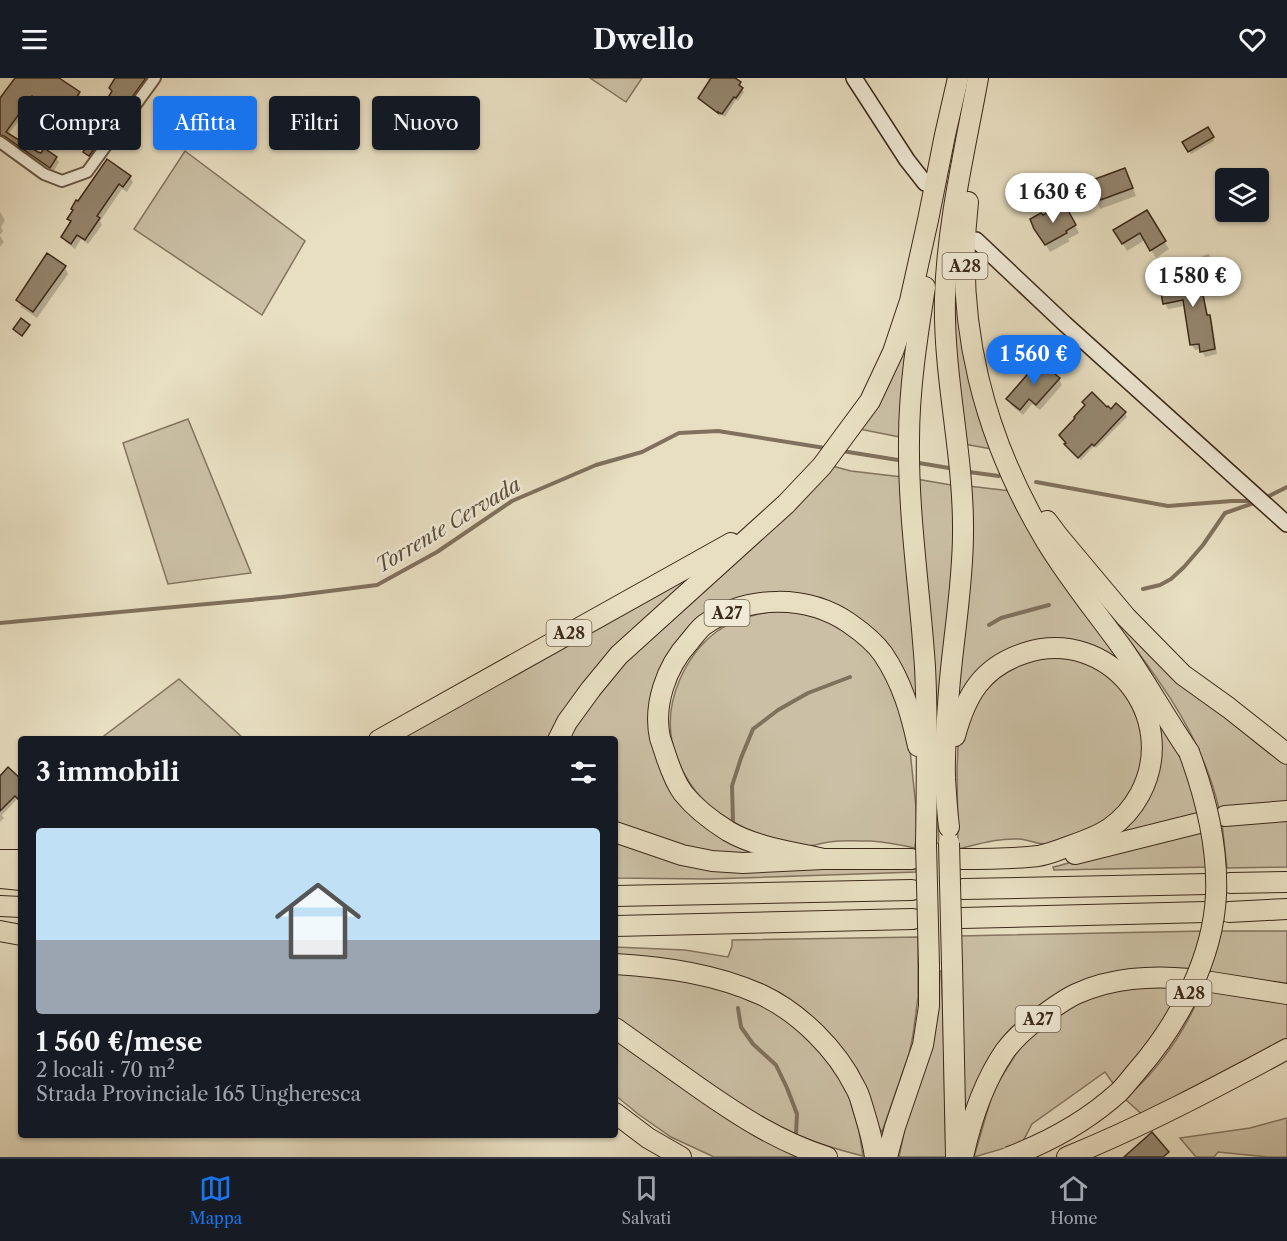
<!DOCTYPE html>
<html lang="it">
<head>
<meta charset="utf-8">
<style>
	:root { --surface:#171b24; --page:#242831; --text:#f1f3f6; --muted:#9ea1a6; --line:#363941; --accent:#1a73e8 }
	body { margin:0; font-family:"Libre Caslon Text",serif; background:var(--page); color:var(--text); height:100vh; display:flex; flex-direction:column; font-size:22px; white-space:nowrap }
	* { box-sizing:border-box; margin:0 }
	p { font-size:20px; color:var(--muted) }
	.icon { flex:none; width:33px; height:33px; fill:none; stroke:currentColor; stroke-width:2; stroke-linecap:round; stroke-linejoin:round }
	.map { position:relative; flex:1; overflow:hidden }
	.drawer { position:absolute; left:18px; top:658px; width:600px; height:402px; display:flex; flex-direction:column; background:var(--surface); border-radius:6px; box-shadow:0 2px 4px #0004 }
	.drawer>* { flex:none }
	.banner { position:absolute; left:18px; top:18px; width:600px; height:54px; display:flex; gap:12px }
	.tools { position:absolute; left:1215px; top:90px; display:grid; gap:12px }
	.tools a { display:grid; place-items:center; width:54px; height:54px; border-radius:6px; background:var(--surface); box-shadow:0 2px 4px #0004; font-size:30px }
	.price { position:absolute; translate:-50% -51px; padding:0 14px; border-radius:21px; background:#fff; color:#222; font-size:20px; line-height:39px; filter:drop-shadow(0 2px 3px #0008) }
	.price::after { content:''; position:absolute; left:50%; top:36px; width:18px; height:14px; margin-left:-9px; background:inherit; clip-path:polygon(0 0,100% 0,50% 100%) }
	.price.active { background:var(--accent); color:#fff }
	ul { padding:0; list-style:none }
	li { display:grid; align-content:center; gap:12px; height:318px; padding:0 18px }
	li+li { border-top:2px solid var(--line) }
	li span { display:grid; place-items:center; height:186px; border-radius:6px; color:#555 }
	li>.icon { margin-inline-start:auto }
	span .icon { width:108px; height:108px; fill:#fffc; stroke-width:1 }
	li b { font-size:26px }
	h2 { display:flex; justify-content:space-between; align-items:center; height:72px; padding:0 18px; font-size:26px }
	.tag { padding:0 21px; border-radius:6px; background:var(--surface); box-shadow:0 2px 4px #0004; font-size:21px; line-height:54px }
	.tag.active { background:var(--accent); color:#fff }
	header { display:flex; justify-content:space-between; align-items:center; height:78px; padding:0 18px; background:var(--surface); font-size:27px; font-weight:700 }
	.tabs { display:flex; justify-content:space-around; align-items:center; height:84px; border-top:2px solid var(--line); background:var(--surface); font-size:16px; color:var(--muted) }
	.tabs a { display:grid; justify-items:center; gap:3px }
	.tabs .active { color:var(--accent) }
	.map>svg:first-child { display:block }
	.green { fill:#cbc0a5; stroke:#83745f; stroke-width:1.5 }
	.shadow { fill:#0003 }
	.lines { fill:none; stroke-linecap:round; stroke-linejoin:round }
	.stream { stroke:#7f715c; stroke-width:4 }
	.building { fill:#958871; stroke:#3b2919; stroke-width:1.5 }
	.minor-casing { stroke:#665643; stroke-width:14 }
	.secondary-casing { stroke:#3b2919; stroke-width:18 }
	.motorway-casing { stroke:#3b2919; stroke-width:22 }
	.minor { stroke:#f0ead7; stroke-width:10 }
	.secondary { stroke:#f0ead7; stroke-width:15 }
	.motorway { stroke:#e8dfc2; stroke-width:20 }
	.motorway-bridge-casing { stroke:#3b2919; stroke-width:22; stroke-linecap:butt }
	.motorway-bridge { stroke:#e8dfc2; stroke-width:20 }
	.labels { text-anchor:middle; dominant-baseline:central; stroke-width:5; stroke-linejoin:round; paint-order:stroke }
	.shield { fill:#f0ead7; stroke:#716352; stroke-width:1.5 }
	.shield-label { font-size:16px; font-weight:bold; fill:#3b2919 }
	.water-label { font-size:20px; font-style:italic; fill:#5d4d3b; stroke:#f0ead7 }
</style>
</head>
<body>
<header><svg class="icon" aria-label="menu" viewBox="0 0 24 24"><path d="M4 6h16M4 12h16M4 18h16"/></svg>Dwello<svg class="icon" aria-label="heart" viewBox="0 0 24 24"><path d="M12 20l-8-8c-3-5 5-10 8-4 3-6 11-1 8 4z"/></svg></header>
<div class="map">
<svg width="1287" height="1079" viewBox="0 0 1287 1079">
	<rect width="100%" height="100%" fill="#e8dfc2"/>
	<filter id="stains"><feTurbulence type="fractalNoise" baseFrequency=".00333" numOctaves="4"/><feColorMatrix values="0 0 0 0 .2 0 0 0 0 .09 0 0 0 0 .02 0 0 0 .5 -.17"/></filter>
	<radialGradient id="worn" r=".72"><stop offset=".6" stop-color="#630" stop-opacity="0"/><stop offset="1" stop-color="#630" stop-opacity=".3"/></radialGradient>
	<g class="green">
		<path d="M590 0H642L626 24Z"/>
		<path d="M185 73 305 163 262 237 134 151Z"/>
		<path d="M956 210 965 279 974 320 992 371 964 366 960 345 953 211Z"/>
		<path d="M900 269 906 272 900 359 859 351Z"/>
		<path d="M188 341 251 495 168 506 123 365Z"/>
		<path d="M832 388 851 393 902 399 917 611V625L836 530 730 529 663 602 670 699 760 774 761 779 686 771 615 746V662H567L608 602 638 571Z"/>
		<path d="M916 401 951 407 953 428V474L947 548 936 702 939 765H934Z"/>
		<path d="M968 408 1011 413 1165 640 1205 735 1113 760 1149 709 1141 613 1053 562 960 620H957Z"/>
		<path d="M1075 495 1287 680V725L1219 731C1198 639 1132 567 1075 495Z"/>
		<path d="M685 500 689 505 575 620 547 661 394 662Z"/>
		<path d="M780 532H791L840 547 876 580 892 607 909 663 916 729 917 766H915V770C901 767 886 764 870 763 857 763 842 762 829 764 820 765 812 769 802 768 788 766 759 757 746 751 732 743 715 734 704 723 689 707 677 685 672 663 664 623 685 578 716 554 735 540 758 536 780 532Z"/>
		<path d="M1040 578 1087 583 1122 608 1142 646V690L1126 723 1101 747 1047 766C1037 766 1029 762 1019 761 998 760 979 766 958 771L957 692 958 669 963 648 970 631 1003 591Z"/>
		<path d="M179 601 244 661H100Z"/>
		<path d="M1287 739V789L1227 790 1222 745Z"/>
		<path d="M1207 749 1211 789 1054 792 1053 789C1064 787 1073 783 1084 781Z"/>
		<path d="M615 760 778 792 916 788V794L709 801 615 800Z"/>
		<path d="M1205 853 1193 893 1057 919 959 1045V858Z"/>
		<path d="M1221 853H1287V908L1209 894Z"/>
		<path d="M918 859V919L913 957 909 976 882 1054 802 935 615 879V869L685 872 728 879 732 868V862Z"/>
		<path d="M615 893 691 900 764 926 801 953 820 973 836 994 849 1018 859 1053 863 1078C839 1072 815 1065 793 1055 730 1027 671 979 615 939Z"/>
		<path d="M941 893 943 931 946 1079H899L936 894Z"/>
		<path d="M1189 905 1186 913 1115 1008 1105 994 1032 1046 1022 1065 974 1079 992 1017 999 1003 1019 971 1043 947 1078 924 1110 912Z"/>
		<path d="M1204 908 1287 922V963L1144 1038 1125 1021C1160 990 1187 950 1204 908Z"/>
		<path d="M615 955 807 1079H714L671 1059 638 1036 615 1017Z"/>
		<path d="M1287 1040V1079H1268L1218 1074 1214 1079H1196L1180 1060 1250 1050Z"/>
	</g>
	<g class="shadow">
		<path d="M17 0H56L79 15 81 19 66 43 72 50 67 57 55 49 52 44 58 35 35 21 8 57 42 77 44 72 56 80 59 84 53 94 5 60 0 61V22Z"/>
		<path d="M117 0 148 1 91 80 86 77 85 74 87 70 82 65 93 56 111 27 108 23 113 14 110 10Z"/>
		<path d="M706 0H736L735 2 740 5 742 9 741 10 744 14 738 23 736 22 725 39 721 36 720 38 701 23 699 19 710 3Z"/>
		<path d="M1208 51 1214 63 1191 76 1184 64Z"/>
		<path d="M130 99 133 104 127 114 122 111 100 143 102 147 88 166 81 161 75 171 66 164 62 159 71 145 69 141 74 133Z"/>
		<path d="M1129 99 1136 118 1100 131 1089 105Z"/>
		<path d="M1064 127 1079 155 1068 161 1070 163 1050 174 1036 151 1042 139Z"/>
		<path d="M0 134 5 142 1 149 3 153 0 157Z"/>
		<path d="M1146 134 1169 171 1156 180 1145 162 1127 173 1115 152Z"/>
		<path d="M0 158 4 164 0 169Z"/>
		<path d="M1209 176 1212 186 1204 187 1202 178Z"/>
		<path d="M65 189 68 196 37 240 21 229 18 222Z"/>
		<path d="M1196 189 1199 194 1208 238 1212 243 1217 276 1205 279 1201 271 1195 272 1192 267 1185 228 1168 231 1165 225 1183 213Z"/>
		<path d="M1039 285 1059 301 1062 307 1040 332 1032 326 1023 337 1011 327 1008 322Z"/>
		<path d="M1125 335 1127 339 1096 370 1094 368 1081 382 1068 370 1067 366 1061 358Z"/>
		<path d="M0 700 21 717 2 737 4 740 0 744Z"/>
	</g>
	<g class="lines">
		<g class="stream">
			<path d="M842 373 898 382"/>
			<path d="M919 385 949 390"/>
			<path d="M969 394 999 398"/>
			<path d="M1036 404 1168 428 1232 423H1255"/>
			<path d="M1265 420 1287 409"/>
			<path d="M1143 511 1160 507 1171 501 1184 489 1203 467 1225 435 1254 425"/>
			<path d="M0 545 282 519 377 507 437 474 512 423 596 387 642 374 679 355 718 353 825 370"/>
			<path d="M989 547 1001 540 1049 527"/>
			<path d="M733 744 732 708 741 680 753 651 778 632 808 615 850 599"/>
			<path d="M738 930 741 949 753 966 776 987 787 1010 797 1036 796 1055 794 1061"/>
		</g>
	</g>
	<g class="building">
		<path d="M15 0H59L80 14 64 38 32 18 6 54 38 74 41 75 44 70 57 79 50 90 4 58 0 57V20Z"/>
		<path d="M115 0H146L89 78 83 74 86 69 80 65 89 51 93 53 109 28 110 26 106 23 112 13 109 10Z"/>
		<path d="M711 0H735L741 4 739 7 743 10 736 20 734 19 722 36 718 34V35L698 20Z"/>
		<path d="M57 34 71 44 64 54 50 44Z"/>
		<path d="M1208 49 1214 59 1188 74 1182 64Z"/>
		<path d="M107 81 131 98 123 109 119 106 97 138 100 140 85 162 77 157 71 166 61 159 71 143 67 141 73 132 71 131 76 122 78 123Z"/>
		<path d="M1125 90 1133 110 1095 124 1087 104Z"/>
		<path d="M1064 125 1076 147 1066 153 1067 155 1045 167 1034 151 1030 141 1041 135 1043 137Z"/>
		<path d="M1147 132 1166 163 1150 173 1140 155 1122 166 1113 152Z"/>
		<path d="M47 175 66 188 33 234 16 222Z"/>
		<path d="M1197 187 1207 237H1210L1215 271 1200 274 1199 266 1190 267 1183 222 1163 226 1161 215 1181 212 1178 196 1182 195V190Z"/>
		<path d="M21 240 30 247 22 258 13 251Z"/>
		<path d="M1039 283 1060 300 1036 327 1029 321 1020 332 1006 321Z"/>
		<path d="M1092 314 1107 329 1108 328 1111 331 1116 325 1126 334 1094 368 1092 366 1078 380 1064 366 1066 365 1059 357 1075 340 1074 339 1085 327 1082 324Z"/>
		<path d="M8 689 21 701V724L15 718 0 733V698Z"/>
		<path d="M1152 1054 1169 1074 1163 1079H1124Z"/>
	</g>
	<g class="lines">
		<g class="minor-casing">
			<path id="minor" d="M0 64 44 96 62 103 87 94 155 0"/>
		</g>
		<g class="secondary-casing">
			<g id="secondary">
				<path d="M854 0 907 82 925 105"/>
				<path d="M976 162 1065 246 1287 446"/>
			</g>
		</g>
		<g class="motorway-casing">
			<g id="motorway">
				<path d="M968 124C954 245 984 360 1046 463 1069 501 1097 535 1123 571 1146 604 1166 640 1189 674"/>
				<path d="M925 209C917 260 909 311 909 362 908 438 920 513 925 589 928 648 927 707 926 766"/>
				<path d="M1047 443 1059 459 1126 539 1183 597 1229 630 1287 676"/>
				<path d="M955 658C966 617 982 589 1025 575 1109 548 1181 639 1140 716 1133 729 1123 741 1110 750 1094 761 1074 766 1056 773 1050 775 1044 777 1038 778 1013 781 986 781 960 781"/>
				<path d="M379 662 731 465"/>
				<path d="M558 662 567 644 591 611 619 577 786 426 822 388 870 323 893 274 910 223 928 142 945 57 958 0"/>
				<path d="M1225 738 1287 733"/>
				<path d="M949 749C947 733 946 716 945 700 944 672 947 641 949 613 953 561 963 508 963 455 964 376 943 299 945 220 947 146 965 72 978 0"/>
				<path d="M615 754 682 777 712 783 743 785 823 781H912"/>
				<path d="M1075 776 1203 744"/>
				<path d="M823 781C793 774 755 769 728 753 712 743 695 730 683 715 675 704 670 690 666 678 664 672 662 666 660 660 653 627 666 589 689 564 694 558 699 551 704 547 747 517 806 516 849 545 862 554 874 563 883 576 902 604 911 635 918 668"/>
				<path d="M0 782H21"/>
				<path d="M0 800 21 802"/>
				<path d="M1230 805 1287 804"/>
				<path d="M963 811 1208 806"/>
				<path d="M615 818 912 812"/>
				<path d="M0 828 21 829"/>
				<path d="M1229 834 1287 831"/>
				<path d="M962 840 1206 834"/>
				<path d="M615 848 913 841"/>
				<path d="M0 853 21 857"/>
				<path d="M615 886C665 889 716 896 762 917 800 935 837 972 855 1009 859 1015 861 1023 863 1030 868 1047 873 1062 875 1079"/>
				<path d="M952 886 956 1078"/>
				<path d="M1211 904 1287 916"/>
				<path d="M615 950C643 970 670 989 698 1009 738 1037 779 1064 827 1079"/>
				<path d="M615 1035 648 1060 681 1079"/>
				<path d="M887 1079 895 1049 923 967 929 928V887"/>
				<path d="M963 1079C971 1042 983 1005 1005 973 1014 961 1026 950 1038 941 1050 932 1063 922 1076 916 1110 900 1152 897 1189 901"/>
				<path d="M1067 1079C1143 1048 1215 1010 1287 971"/>
			</g>
		</g>
		<use href="#minor" class="minor"/>
		<use href="#secondary" class="secondary"/>
		<use href="#motorway" class="motorway"/>
		<g class="motorway-bridge-casing">
			<g id="motorway-bridge">
				<path d="M949 765 952 886"/>
				<path d="M926 766 929 887"/>
				<path d="M1009 1079C1049 1064 1087 1043 1119 1014 1125 1008 1131 1000 1137 993 1178 946 1213 881 1216 817 1218 767 1206 720 1189 674"/>
			</g>
		</g>
		<use href="#motorway-bridge" class="motorway-bridge"/>
	</g>
	<g class="labels">
		<g class="shield">
			<rect x="942.5" y="175" width="45" height="26" rx="4.5"/>
			<rect x="704.5" y="522" width="45" height="26" rx="4.5"/>
			<rect x="546.5" y="542" width="45" height="26" rx="4.5"/>
			<rect x="1166.5" y="902" width="45" height="26" rx="4.5"/>
			<rect x="1015.5" y="928" width="45" height="26" rx="4.5"/>
		</g>
		<g class="shield-label">
			<text x="965" y="188">A28</text>
			<text x="727" y="535">A27</text>
			<text x="569" y="555">A28</text>
			<text x="1189" y="915">A28</text>
			<text x="1038" y="941">A27</text>
		</g>
		<g class="water-label">
			<text transform="translate(448 447) rotate(-31)">Torrente Cervada</text>
		</g>
	</g>
	<rect width="100%" height="100%" filter="url(#stains)"/>
	<rect width="100%" height="100%" fill="url(#worn)"/>
</svg>
<div class="tools">
<a><svg class="icon" aria-label="layers" viewBox="0 0 24 24"><path d="M12 4l9 5-9 5-9-5zM3 14l9 5 9-5"/></svg></a>
</div>
<b class="price" style="left:1053px;top:146px">1 630 €</b>
<b class="price" style="left:1193px;top:230px">1 580 €</b>
<b class="price active" style="left:1034px;top:308px">1 560 €</b>
<div class="banner">
<a class="tag">Compra</a>
<a class="tag active">Affitta</a>
<a class="tag">Filtri</a>
<a class="tag">Nuovo</a>
</div>
<section class="drawer">
<h2>3 immobili<svg class="icon" aria-label="filters" viewBox="0 0 24 24"><path d="M4 7h16M4 17h16"/><circle cx="9" cy="7" r="2"/><circle cx="15" cy="17" r="2"/></svg></h2>
<ul>
<li><span style="background:linear-gradient(#bfe0f5 60%,#9aa5b1 0)"><svg class="icon" aria-label="home" viewBox="0 0 24 24"><path d="M3 11l9-7 9 7M6 9v11h12V9"/></svg></span><div><b>1 560 €/mese</b><p>2 locali · 70 m²</p><p>Strada Provinciale 165 Ungheresca</p></div></li>
</ul>
</section>
</div>
<nav class="tabs">
<a class="active"><svg class="icon" aria-label="map" viewBox="0 0 24 24"><path d="M3 6l6-2 6 2 6-2v14l-6 2-6-2-6 2zM9 4v14M15 6v14"/></svg>Mappa</a>
<a><svg class="icon" aria-label="saved" viewBox="0 0 24 24"><path d="M7 4h10v16l-5-4-5 4z"/></svg>Salvati</a>
<a><svg class="icon" aria-label="home" viewBox="0 0 24 24"><path d="M3 11l9-7 9 7M6 9v11h12V9"/></svg>Home</a>
</nav>
</body>
</html>
